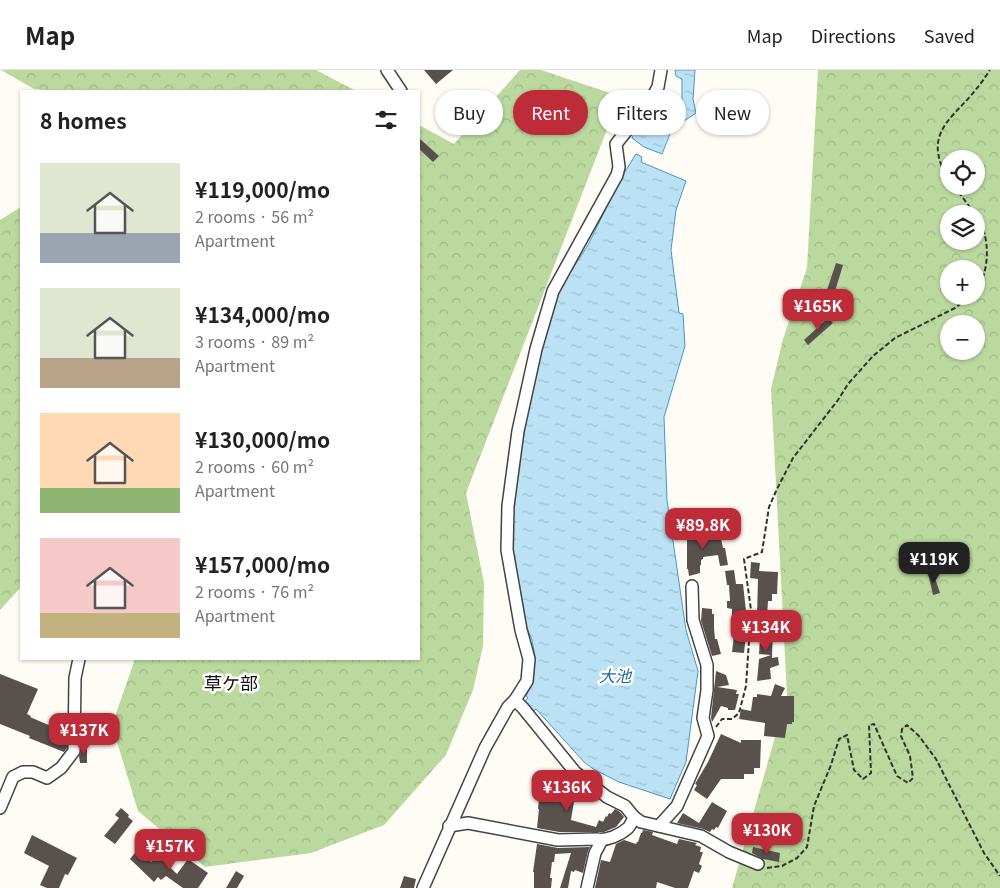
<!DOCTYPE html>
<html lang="en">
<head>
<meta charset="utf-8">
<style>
	:root { --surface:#fff; --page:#f6f6f6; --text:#222; --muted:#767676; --line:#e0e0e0; --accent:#bd2c38 }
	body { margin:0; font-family:Georgia,"Noto Sans JP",serif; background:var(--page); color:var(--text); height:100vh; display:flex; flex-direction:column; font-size:19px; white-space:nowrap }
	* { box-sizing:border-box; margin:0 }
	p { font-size:16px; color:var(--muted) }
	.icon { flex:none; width:28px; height:28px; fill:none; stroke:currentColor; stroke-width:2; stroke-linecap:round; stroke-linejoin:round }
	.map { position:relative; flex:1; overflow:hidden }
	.drawer { position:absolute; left:20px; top:20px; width:400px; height:570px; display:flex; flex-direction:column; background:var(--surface); border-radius:0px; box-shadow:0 1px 4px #0004 }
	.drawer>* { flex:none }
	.guide { position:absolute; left:435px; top:20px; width:475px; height:45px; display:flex; gap:10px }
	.fabs { position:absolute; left:940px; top:80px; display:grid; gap:10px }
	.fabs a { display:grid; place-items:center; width:45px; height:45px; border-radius:50%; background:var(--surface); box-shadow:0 1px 4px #0004; font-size:25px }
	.price { position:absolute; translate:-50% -42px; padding:0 11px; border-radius:10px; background:var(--accent); color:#fff; font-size:16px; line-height:32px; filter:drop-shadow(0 1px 2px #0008) }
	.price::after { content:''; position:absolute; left:50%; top:30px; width:15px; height:11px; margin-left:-8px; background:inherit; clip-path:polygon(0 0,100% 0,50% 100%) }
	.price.on { background:#222; color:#fff }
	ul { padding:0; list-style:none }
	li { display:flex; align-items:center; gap:15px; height:125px; padding:0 20px }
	li span { display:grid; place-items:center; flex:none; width:140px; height:100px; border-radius:0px; color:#555 }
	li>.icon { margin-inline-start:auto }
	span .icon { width:60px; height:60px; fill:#fffc; stroke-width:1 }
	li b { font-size:21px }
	h2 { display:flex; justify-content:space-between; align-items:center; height:60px; padding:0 20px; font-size:21px }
	.tag { padding:0 18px; border-radius:22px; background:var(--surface); box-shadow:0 1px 4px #0004; font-size:18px; line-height:45px }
	.tag.on { background:var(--accent); color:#fff }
	header { display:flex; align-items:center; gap:30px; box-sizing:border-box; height:70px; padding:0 25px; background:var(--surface); border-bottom:1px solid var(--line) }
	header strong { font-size:24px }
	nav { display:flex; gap:28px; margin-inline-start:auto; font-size:18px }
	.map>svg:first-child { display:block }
	.forest { fill:url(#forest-crowns); fill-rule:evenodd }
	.water { fill:url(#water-ripples); stroke:#4498c9 }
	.building { fill:#59514d }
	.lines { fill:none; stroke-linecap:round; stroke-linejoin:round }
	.minor-casing { stroke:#444; stroke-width:14 }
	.path { stroke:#333; stroke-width:2; stroke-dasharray:5 2.5; stroke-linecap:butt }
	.minor { stroke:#fff; stroke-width:11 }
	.labels { text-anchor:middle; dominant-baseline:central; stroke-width:5; stroke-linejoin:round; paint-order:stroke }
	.water-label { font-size:16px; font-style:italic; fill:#1d6b9f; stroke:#fff }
	.quarter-label { font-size:18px; fill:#111; stroke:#fff }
</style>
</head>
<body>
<header>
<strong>Map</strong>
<nav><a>Map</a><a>Directions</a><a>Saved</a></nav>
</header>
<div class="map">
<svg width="1000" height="818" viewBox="0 0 1000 818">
	<defs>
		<pattern id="forest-crowns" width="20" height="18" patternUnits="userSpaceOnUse" patternTransform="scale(1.25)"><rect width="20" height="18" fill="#bbd99e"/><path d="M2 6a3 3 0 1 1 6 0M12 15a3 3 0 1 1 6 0" fill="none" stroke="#a0b987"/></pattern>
		<pattern id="water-ripples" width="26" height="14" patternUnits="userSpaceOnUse" patternTransform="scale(1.25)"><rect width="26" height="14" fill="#bbe1f4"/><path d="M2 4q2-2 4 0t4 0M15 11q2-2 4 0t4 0" fill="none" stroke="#a0c0d0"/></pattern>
	</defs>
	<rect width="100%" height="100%" fill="#fffcf5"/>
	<g class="forest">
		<path d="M1 0H316L356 21H56L34 19Z"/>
		<path d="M520 0H541L610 23 613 44 466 423 484 513 483 576 473 620 446 685 384 755 311 783 205 797 138 741 112 655 135 589H419V55L454 74Z"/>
		<path d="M818 0H1000V818H732L787 625 771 319 783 269 807 198ZM949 89H976V116H949ZM949 144H976V171H949ZM949 199H976V226H949ZM949 254H976V281H949Z"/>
		<path d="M21 137V517L0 540V150Z"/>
	</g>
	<g class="water">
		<path d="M675 0H695L693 29 696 43 681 53 670 64 662 84 644 77 632 68 639 51 682 40V9L676 6Z"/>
		<path d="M636 84 642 87 641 92 686 111 676 140 671 180 679 243 683 244 685 276 664 347 667 430 686 560 698 601 686 692 670 729 619 712 595 700 585 693 536 639 531 643 523 633 528 628 526 626 533 611 535 587 532 570 523 548 512 477 514 428 533 306 555 226 588 175 621 108Z"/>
	</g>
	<g class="building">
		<path d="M424 0H453L436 14Z"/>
		<path d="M419 68 439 86 433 92 419 79Z"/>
		<path d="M836 193 843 195 829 241 821 238Z"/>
		<path d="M828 248 833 253 808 275 804 270Z"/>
		<path d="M695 456V459L700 460V467L720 464 723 478H725L728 495 720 496 718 485 703 487V489L701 490V495H700V503L689 506 688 499H687V457Z"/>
		<path d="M751 492 760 493 759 501 778 502 777 524H772V531H768L767 548 757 547 758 509 750 508Z"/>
		<path d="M734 500 736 514H743L747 550V565H746L744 583 732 582 734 565H733V555H732V539L727 538V531H730L729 515H727L725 501Z"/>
		<path d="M933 502 940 523 933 525 928 503Z"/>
		<path d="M702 538 712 539V544H714V558L715 569H717L721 584 712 586 701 551Z"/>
		<path d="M761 552 773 554 772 588 778 587 779 595 770 598 771 609 757 611 759 589 771 585 759 584Z"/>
		<path d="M716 601 726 605 729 615 717 617 737 620 736 624H739L735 640H728V638L721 636 712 652 711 648Z"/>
		<path d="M0 604 38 619 27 644 31 646 30 647 67 663V678L64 682 29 668 30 666 0 654Z"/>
		<path d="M775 614 785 618 781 626H794V652H792V654H787L785 668 764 666 765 653 739 649 741 639 751 641 753 627H757V624L771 626Z"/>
		<path d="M721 664 741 673V670H761L760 698H754V704H744V709H721L707 729 694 720 697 715 695 714 708 692Z"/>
		<path d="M87 676V693H80L79 686 81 682 82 677Z"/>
		<path d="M542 710 559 712 564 717V724L575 725 571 750 596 757 599 750 603 752 606 746 607 747 609 743 611 744 615 739 620 742 624 747 616 757 604 762H559L537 758 539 739H538L539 729Z"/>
		<path d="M712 732 727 741 718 758 716 757 714 760 712 759 710 762 703 759 677 753 683 743 699 753Z"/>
		<path d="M121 738 129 745 128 747 133 751 115 774 104 766 119 748 115 745Z"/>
		<path d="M643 760 653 762 652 765 677 774 679 769 697 773 695 775 701 777 700 782H703L699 794 702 796 699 803 694 801 688 818H675L657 812 656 818H595L601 790 610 792 616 774 624 770 636 774 637 772H638L641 763H642Z"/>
		<path d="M32 765 77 788 68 805 65 804 59 818H47L40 815 49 796 24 783Z"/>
		<path d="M537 774 558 778 590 777 588 781 583 803 575 800 574 802 571 801 568 818H560L571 783 555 784 554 792H552L550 808H552L551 818H534V802H533Z"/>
		<path d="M753 777 780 783 779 792 763 789 752 783Z"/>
		<path d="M138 779 151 792 157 785 177 804 188 789 208 803 198 818H183L166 806 161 810 158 807 154 812 130 789Z"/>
		<path d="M236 801 244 806 237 818H226Z"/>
		<path d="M404 806 416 809 414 818H400Z"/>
	</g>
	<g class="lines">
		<g class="minor-casing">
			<g id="minor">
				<path d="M387 0 401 21"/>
				<path d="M0 738 13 707 23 702H33L47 708 61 698 74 681 75 608 79 589"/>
				<path d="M634 747 641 752 701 766 729 782 758 794"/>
				<path d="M449 756 468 753 558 770 597 769C607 771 620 765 628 758 631 755 632 751 634 747L625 736 607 727 575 702 523 638 515 630"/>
				<path d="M659 756 677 736 708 666 703 648 707 620V595L693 550 692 516"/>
				<path d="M423 818 485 678 508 637 515 630 527 611 529 589 521 560 507 480 508 436 518 361 536 279 553 221 617 105 619 97 616 74 649 33 658 17 661 0"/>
				<path d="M587 818 595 783 602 770"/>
			</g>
		</g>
		<g class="path">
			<path d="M949 109C941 99 935 81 939 68 943 53 956 42 966 31 975 21 983 11 990 0"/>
			<path d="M954 116 975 144"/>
			<path d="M976 146C991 165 990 202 976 221"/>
			<path d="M716 657 722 649H732L739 643 746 616 751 540 744 489 762 482 769 437 777 419 793 388 838 330 848 314 873 286 895 268 955 238 970 226"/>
			<path d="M767 798 782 796 797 788 807 777 814 736 831 695 839 669 847 665 854 700 863 709 871 703 869 655 874 654 897 706 908 713 913 708 910 686 901 666 902 659 907 655 919 666 936 689 984 783 1000 806"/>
		</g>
		<use href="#minor" class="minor"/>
	</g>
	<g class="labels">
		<g class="water-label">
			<text x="615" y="605">大池</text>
		</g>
		<g class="quarter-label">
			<text x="231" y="612">草ケ部</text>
		</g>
	</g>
</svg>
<div class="fabs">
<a><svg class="icon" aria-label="locate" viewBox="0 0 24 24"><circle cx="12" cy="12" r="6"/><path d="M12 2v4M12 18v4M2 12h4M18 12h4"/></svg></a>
<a><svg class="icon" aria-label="layers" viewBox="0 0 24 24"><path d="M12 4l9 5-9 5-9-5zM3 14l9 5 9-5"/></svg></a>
<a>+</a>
<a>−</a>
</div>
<b class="price" style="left:818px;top:261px">¥165K</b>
<b class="price" style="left:703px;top:480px">¥89.8K</b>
<b class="price on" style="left:934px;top:514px">¥119K</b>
<b class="price" style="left:766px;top:582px">¥134K</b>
<b class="price" style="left:84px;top:685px">¥137K</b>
<b class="price" style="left:567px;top:742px">¥136K</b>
<b class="price" style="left:767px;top:785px">¥130K</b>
<b class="price" style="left:170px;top:801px">¥157K</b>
<div class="guide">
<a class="tag">Buy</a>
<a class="tag on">Rent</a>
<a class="tag">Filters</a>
<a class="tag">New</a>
</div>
<section class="drawer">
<h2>8 homes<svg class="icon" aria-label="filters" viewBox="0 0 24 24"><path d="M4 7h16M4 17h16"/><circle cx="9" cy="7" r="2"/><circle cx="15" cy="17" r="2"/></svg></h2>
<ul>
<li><span style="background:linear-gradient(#dfe7d0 70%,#9aa5b1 0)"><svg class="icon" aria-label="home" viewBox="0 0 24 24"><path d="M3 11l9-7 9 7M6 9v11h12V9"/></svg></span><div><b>¥119,000/mo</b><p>2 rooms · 56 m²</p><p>Apartment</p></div></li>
<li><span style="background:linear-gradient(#dfe7d0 70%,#b9a48a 0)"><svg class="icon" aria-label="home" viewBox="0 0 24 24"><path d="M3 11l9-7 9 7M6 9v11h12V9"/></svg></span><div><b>¥134,000/mo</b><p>3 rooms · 89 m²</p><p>Apartment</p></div></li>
<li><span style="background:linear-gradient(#ffd9b3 75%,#8fb573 0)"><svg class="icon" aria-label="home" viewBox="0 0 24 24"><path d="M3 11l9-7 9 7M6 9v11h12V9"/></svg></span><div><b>¥130,000/mo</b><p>2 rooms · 60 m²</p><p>Apartment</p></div></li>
<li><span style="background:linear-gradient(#f6c9c9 75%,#c2b280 0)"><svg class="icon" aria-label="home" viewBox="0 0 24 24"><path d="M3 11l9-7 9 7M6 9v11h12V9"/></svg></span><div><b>¥157,000/mo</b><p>2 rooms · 76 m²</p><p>Apartment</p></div></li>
</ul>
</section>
</div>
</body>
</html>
